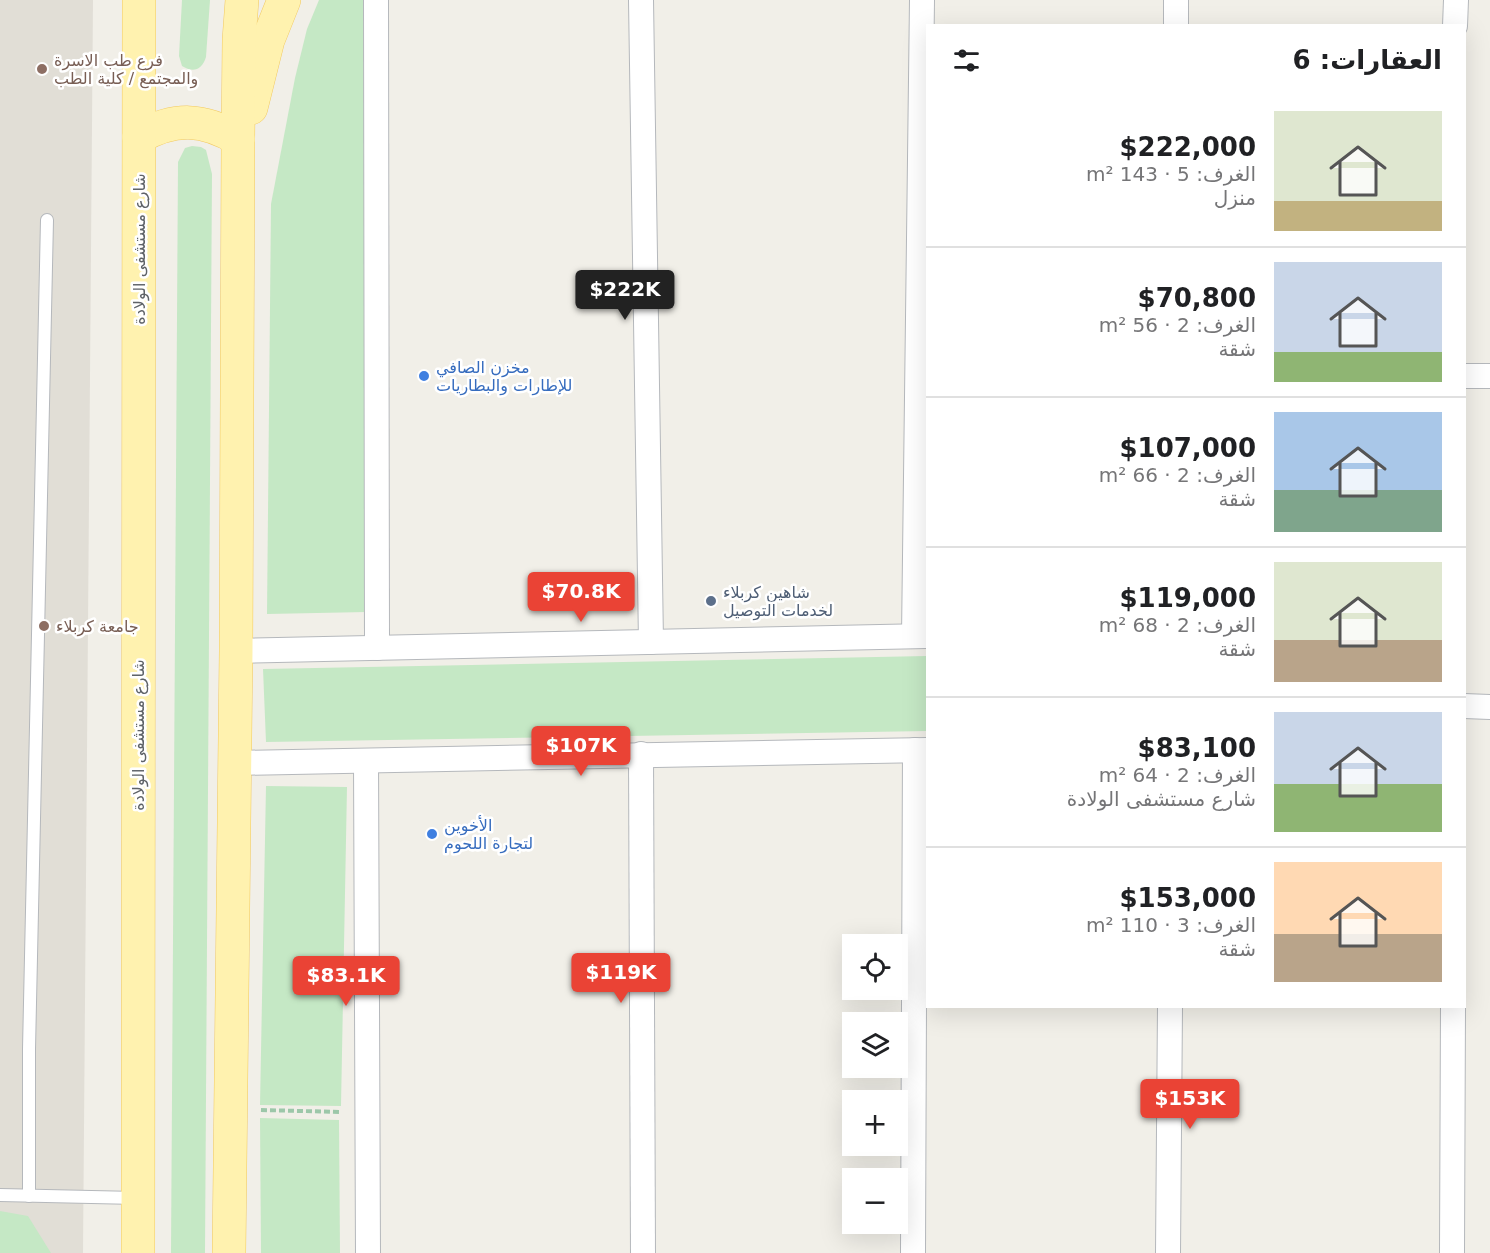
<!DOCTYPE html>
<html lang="ar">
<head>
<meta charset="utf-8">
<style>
	:root { --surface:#fff; --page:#f2f2f2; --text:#202124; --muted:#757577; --line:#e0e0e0; --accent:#ea4335 }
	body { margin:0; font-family:"DejaVu Sans","Noto Naskh Arabic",sans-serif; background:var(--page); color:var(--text); direction:rtl; height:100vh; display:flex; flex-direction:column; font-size:22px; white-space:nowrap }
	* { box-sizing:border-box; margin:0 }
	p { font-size:20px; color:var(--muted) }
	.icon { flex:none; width:33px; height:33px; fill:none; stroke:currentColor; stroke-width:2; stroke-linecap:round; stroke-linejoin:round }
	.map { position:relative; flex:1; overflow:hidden; direction:ltr }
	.drawer { position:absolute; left:926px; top:24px; width:540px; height:984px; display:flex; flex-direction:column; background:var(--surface); border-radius:0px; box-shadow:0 6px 24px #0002; direction:rtl }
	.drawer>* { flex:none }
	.tools { position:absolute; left:842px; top:934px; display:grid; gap:12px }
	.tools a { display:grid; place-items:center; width:66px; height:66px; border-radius:0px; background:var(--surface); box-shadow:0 6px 24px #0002; font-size:30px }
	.price { position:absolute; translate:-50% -51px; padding:0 14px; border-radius:6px; background:var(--accent); color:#fff; font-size:20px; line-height:39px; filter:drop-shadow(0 2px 3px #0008) }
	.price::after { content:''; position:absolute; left:50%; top:36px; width:18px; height:14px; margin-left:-9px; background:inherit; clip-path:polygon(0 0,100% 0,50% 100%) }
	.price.current { background:#222; color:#fff }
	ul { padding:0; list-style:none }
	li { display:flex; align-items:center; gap:18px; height:150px; padding:0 24px }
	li+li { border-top:2px solid var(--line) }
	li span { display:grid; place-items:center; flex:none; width:168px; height:120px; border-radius:0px; color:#555 }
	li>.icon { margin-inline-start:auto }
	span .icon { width:72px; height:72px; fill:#fffc; stroke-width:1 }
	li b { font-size:26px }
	h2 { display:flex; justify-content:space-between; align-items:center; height:72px; padding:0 24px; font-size:26px }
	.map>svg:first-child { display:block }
	.education { fill:#e1ded6 }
	.green { fill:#c5e8c5 }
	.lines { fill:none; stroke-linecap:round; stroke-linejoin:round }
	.service-casing { stroke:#b5b8bc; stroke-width:14 }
	.minor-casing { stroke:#b5b8bc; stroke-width:26 }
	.primary-casing { stroke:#f2c960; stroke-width:34 }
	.path { stroke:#9cc7a9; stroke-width:4; stroke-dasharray:6 3; stroke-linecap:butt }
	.service { stroke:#fff; stroke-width:12 }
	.minor { stroke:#fff; stroke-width:24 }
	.primary { stroke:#fff2af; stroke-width:33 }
	.education-dot { fill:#8d6e63; stroke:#fff; stroke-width:2 }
	.shop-dot { fill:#3f7fe0; stroke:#fff; stroke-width:2 }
	.service-dot { fill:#5c6f8a; stroke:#fff; stroke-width:2 }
	.labels { text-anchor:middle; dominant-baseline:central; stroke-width:5; stroke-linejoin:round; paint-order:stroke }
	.education-label { font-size:16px; fill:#785e54; stroke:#fff; text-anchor:start }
	.street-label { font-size:16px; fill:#5f6368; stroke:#fff }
	.shop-label { font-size:16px; fill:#366cbe; stroke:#fff; text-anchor:start }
	.service-label { font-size:16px; fill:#4e5e75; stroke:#fff; text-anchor:start }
</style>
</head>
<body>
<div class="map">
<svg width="1490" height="1253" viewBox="0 0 1490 1253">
	<rect width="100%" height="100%" fill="#f1efe8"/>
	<path class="education" d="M0 0H93L83 1253H0Z"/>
	<g class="green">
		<path d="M182 0H210L206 57C202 70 193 73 182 66L179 56Z"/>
		<path d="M319 0H369L367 612 267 614 271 204 295 78 307 29Z"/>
		<path d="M192 146 201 147 206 150 212 174 205 1253H171L178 162 185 148Z"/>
		<path d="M927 656V731L266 742 263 669Z"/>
		<path d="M266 786 347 787 341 1106 260 1105Z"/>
		<path d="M260 1118 339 1120 340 1253H261Z"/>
		<path d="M0 1211 28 1216 51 1253H0Z"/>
	</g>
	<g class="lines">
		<g class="service-casing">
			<g id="service">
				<path d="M0 1195 137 1198"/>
				<path d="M29 1196V1049L47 220"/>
			</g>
		</g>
		<g class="minor-casing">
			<g id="minor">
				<path d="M376 0 377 648"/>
				<path d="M641 0 651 642"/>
				<path d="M1176 26V0"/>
				<path d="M1455 26 1456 0"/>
				<path d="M1464 376H1490"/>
				<path d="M914 636 922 0"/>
				<path d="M236 651 927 636"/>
				<path d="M1464 706 1490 707"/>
				<path d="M641 754 643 1253"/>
				<path d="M366 761 368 1253"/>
				<path d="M235 763 927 750"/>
				<path d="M913 1253 915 750"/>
				<path d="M1168 1253 1170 1006"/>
				<path d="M1452 1253 1453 1006"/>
			</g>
		</g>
		<g class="primary-casing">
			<g id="primary">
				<path d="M251 108 268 40 284 0"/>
				<path d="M139 137C175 117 203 118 238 139"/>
				<path d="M138 1253 139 0"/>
				<path d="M229 1253 236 651 238 139 239 40 242 0"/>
			</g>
		</g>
		<path class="path" d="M261 1110 341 1112"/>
		<use href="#service" class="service"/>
		<use href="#minor" class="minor"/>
		<use href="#primary" class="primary"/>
	</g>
	<g class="education-dot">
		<circle cx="42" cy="69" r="6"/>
		<circle cx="44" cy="626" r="6"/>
	</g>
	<g class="shop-dot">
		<circle cx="424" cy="376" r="6"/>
		<circle cx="432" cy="834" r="6"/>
	</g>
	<circle class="service-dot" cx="711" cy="601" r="6"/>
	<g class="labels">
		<g class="education-label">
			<text x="54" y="60">فرع طب الاسرة<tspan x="54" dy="18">والمجتمع / كلية الطب</tspan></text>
			<text x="56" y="626">جامعة كربلاء</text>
		</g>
		<g class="street-label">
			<text transform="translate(139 249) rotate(-90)">شارع مستشفى الولادة</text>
			<text transform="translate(138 735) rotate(-90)">شارع مستشفى الولادة</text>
		</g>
		<g class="shop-label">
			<text x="436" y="367">مخزن الصافي<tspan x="436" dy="18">للإطارات والبطاريات</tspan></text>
			<text x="444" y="825">الأخوين<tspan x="444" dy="18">لتجارة اللحوم</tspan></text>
		</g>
		<g class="service-label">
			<text x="723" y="592">شاهين كربلاء<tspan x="723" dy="18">لخدمات التوصيل</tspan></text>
		</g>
	</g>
</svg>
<div class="tools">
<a><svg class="icon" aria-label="locate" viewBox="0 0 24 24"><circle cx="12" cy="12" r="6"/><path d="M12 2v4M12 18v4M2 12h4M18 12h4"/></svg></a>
<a><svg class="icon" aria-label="layers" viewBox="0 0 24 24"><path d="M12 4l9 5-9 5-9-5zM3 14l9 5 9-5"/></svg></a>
<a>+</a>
<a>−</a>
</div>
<b class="price current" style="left:625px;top:321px">$222K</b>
<b class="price" style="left:581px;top:623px">$70.8K</b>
<b class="price" style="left:581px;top:777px">$107K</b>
<b class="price" style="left:621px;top:1004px">$119K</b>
<b class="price" style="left:346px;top:1007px">$83.1K</b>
<b class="price" style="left:1190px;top:1130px">$153K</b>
<section class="drawer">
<h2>العقارات: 6<svg class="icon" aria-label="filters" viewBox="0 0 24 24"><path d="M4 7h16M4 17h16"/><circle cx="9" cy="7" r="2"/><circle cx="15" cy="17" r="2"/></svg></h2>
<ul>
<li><span style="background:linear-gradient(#dfe7d0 75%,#c2b280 0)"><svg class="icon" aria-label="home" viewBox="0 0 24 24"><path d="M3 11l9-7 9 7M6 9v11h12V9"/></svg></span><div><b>$222,000</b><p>الغرف: 5 · 143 m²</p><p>منزل</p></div></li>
<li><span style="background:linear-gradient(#c9d6e8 75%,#8fb573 0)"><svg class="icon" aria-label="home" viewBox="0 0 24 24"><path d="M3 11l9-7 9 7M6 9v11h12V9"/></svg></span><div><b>$70,800</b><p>الغرف: 2 · 56 m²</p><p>شقة</p></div></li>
<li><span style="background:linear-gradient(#a9c7e8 65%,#7fa58c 0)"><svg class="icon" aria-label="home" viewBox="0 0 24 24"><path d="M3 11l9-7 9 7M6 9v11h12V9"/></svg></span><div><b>$107,000</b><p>الغرف: 2 · 66 m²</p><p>شقة</p></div></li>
<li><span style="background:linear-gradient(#dfe7d0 65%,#b9a48a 0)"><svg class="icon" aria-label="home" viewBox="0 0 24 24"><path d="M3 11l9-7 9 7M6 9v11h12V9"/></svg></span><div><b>$119,000</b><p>الغرف: 2 · 68 m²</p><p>شقة</p></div></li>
<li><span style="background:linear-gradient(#c9d6e8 60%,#8fb573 0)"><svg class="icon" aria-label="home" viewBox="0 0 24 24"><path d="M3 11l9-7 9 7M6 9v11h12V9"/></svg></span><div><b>$83,100</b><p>الغرف: 2 · 64 m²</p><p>شارع مستشفى الولادة</p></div></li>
<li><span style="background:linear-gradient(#ffd9b3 60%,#b9a48a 0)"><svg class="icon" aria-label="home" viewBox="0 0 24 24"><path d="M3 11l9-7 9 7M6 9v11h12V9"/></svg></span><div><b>$153,000</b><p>الغرف: 3 · 110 m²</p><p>شقة</p></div></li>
</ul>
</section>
</div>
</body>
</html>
